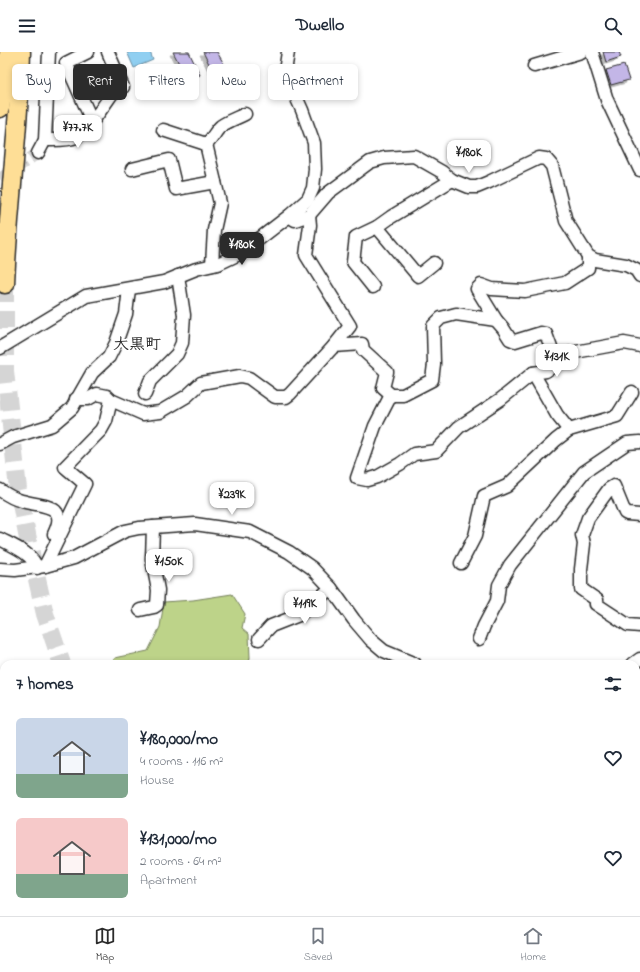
<!DOCTYPE html>
<html lang="en">
<head>
<meta charset="utf-8">
<style>
	:root { --surface:#fff; --page:#f6f6f7; --text:#1f2937; --muted:#747a83; --line:#e0e1e3; --accent:#2b2b2b }
	body { margin:0; font-family:"Indie Flower","Klee One",sans-serif; background:var(--page); color:var(--text); height:100vh; display:flex; flex-direction:column; font-size:15px; white-space:nowrap }
	* { box-sizing:border-box; margin:0 }
	p { font-size:13px; color:var(--muted) }
	.icon { flex:none; width:22px; height:22px; fill:none; stroke:currentColor; stroke-width:2; stroke-linecap:round; stroke-linejoin:round }
	.map { position:relative; flex:1; overflow:hidden }
	.details { position:absolute; left:0px; top:608px; width:640px; height:256px; display:flex; flex-direction:column; background:var(--surface); border-radius:12px 12px 0 0; box-shadow:0 2px 6px #0003 }
	.details>* { flex:none }
	.top-card { position:absolute; left:12px; top:12px; width:400px; height:36px; display:flex; gap:8px }
	.price { position:absolute; translate:-50% -34px; padding:0 9px; border-radius:8px; background:#fff; color:#222; font-size:13px; line-height:26px; filter:drop-shadow(0 1px 2px #0008) }
	.price::after { content:''; position:absolute; left:50%; top:24px; width:12px; height:9px; margin-left:-6px; background:inherit; clip-path:polygon(0 0,100% 0,50% 100%) }
	.price.current { background:var(--accent); color:#fff }
	ul { padding:0; list-style:none }
	li { display:flex; align-items:center; gap:12px; height:100px; padding:0 16px }
	li span { display:grid; place-items:center; flex:none; width:112px; height:80px; border-radius:6px; color:#555 }
	li>.icon { margin-inline-start:auto }
	span .icon { width:48px; height:48px; fill:#fffc; stroke-width:1 }
	li b { font-size:17px }
	h2 { display:flex; justify-content:space-between; align-items:center; height:48px; padding:0 16px; font-size:17px }
	.tag { padding:0 14px; border-radius:6px; background:var(--surface); box-shadow:0 2px 6px #0003; font-size:14px; line-height:36px }
	.tag.current { background:var(--accent); color:#fff }
	header { display:flex; justify-content:space-between; align-items:center; height:52px; padding:0 16px; background:var(--surface); font-size:18px; font-weight:800 }
	.tab-bar { display:flex; justify-content:space-around; align-items:center; height:56px; border-top:1px solid var(--line); background:var(--surface); font-size:11px; color:var(--muted) }
	.tab-bar a { display:grid; justify-items:center; gap:2px }
	.tab-bar .current { color:var(--accent) }
	.map>svg:first-child { display:block }
	.green { fill:#bdd389; stroke:#747f5a }
	.water { fill:#90cff1; stroke:#688da2 }
	.building { fill:#c3b6e7; stroke:#2b2b2b; filter:url(#shadow) }
	.lines { fill:none; stroke-linecap:round; stroke-linejoin:round }
	.minor-tunnel { stroke:#d5d5d5; stroke-width:12; stroke-dasharray:12 6; stroke-linecap:butt }
	.highway-tunnel { stroke:#d5d5d5; stroke-width:18; stroke-dasharray:18 9; stroke-linecap:butt }
	.minor-casing { stroke:#2b2b2b; stroke-width:15 }
	.highway-casing { stroke:#2b2b2b; stroke-width:21 }
	.minor { stroke:#fff; stroke-width:12 }
	.highway { stroke:#fede96; stroke-width:18 }
	.labels { text-anchor:middle; dominant-baseline:central; stroke-width:4; stroke-linejoin:round; paint-order:stroke }
	.quarter-label { font-size:16px; font-weight:bold; fill:#2b2b2b; stroke:#fff }
</style>
</head>
<body>
<header><svg class="icon" aria-label="menu" viewBox="0 0 24 24"><path d="M4 6h16M4 12h16M4 18h16"/></svg>Dwello<svg class="icon" aria-label="search" viewBox="0 0 24 24"><circle cx="10" cy="10" r="6"/><path d="M15 15l6 6"/></svg></header>
<div class="map">
<svg width="640" height="864" viewBox="0 0 640 864">
	<defs>
		<filter id="shadow"><feDropShadow dx="-3" dy="3" stdDeviation="0" flood-color="#0004"/></filter>
	</defs>
	<rect width="100%" height="100%" fill="#fff"/>
	<filter id="ink" filterUnits="userSpaceOnUse"><feTurbulence type="fractalNoise" baseFrequency=".025" numOctaves="2"/><feDisplacementMap in="SourceGraphic" scale="8" xChannelSelector="R" yChannelSelector="G"/><feConvolveMatrix kernelMatrix="1 2 1 2 8 2 1 2 1" color-interpolation-filters="sRGB"/></filter>
	<g filter="url(#ink)">
		<g class="green">
			<path d="M232 542 245 562 242 576 249 582 250 606 248 612H110L115 606 148 599 160 575 164 550 193 548Z"/>
			<path d="M636 782 640 784V864H298L289 860H636Z"/>
			<path d="M155 860H201V864H160Z"/>
		</g>
		<path class="water" d="M127 0H150L153 8 134 16Z"/>
		<g class="building">
			<path d="M173 0H189L200 23 188 29Z"/>
			<path d="M203 0H217L224 12 212 18Z"/>
			<path d="M603 0H619L621 5 606 10Z"/>
			<path d="M624 13 629 28 611 33 606 18Z"/>
			<path d="M0 807 4 811V826L0 825Z"/>
			<path d="M76 860H111L120 864H85Z"/>
		</g>
		<g class="lines">
			<path class="minor-tunnel" d="M0 127 38 101"/>
			<g class="highway-tunnel">
				<path d="M5 232V319L18 437 30 497 45 562 62 612"/>
				<path d="M0 641 4 651"/>
				<path d="M123 860 125 864"/>
				<path d="M199 860 201 864"/>
			</g>
			<g class="minor-casing">
				<g id="minor">
					<path d="M88 0 66 11 92 69"/>
					<path d="M592 0 607 48 640 118"/>
					<path d="M534 14 581 0"/>
					<path d="M163 78 206 92"/>
					<path d="M45 88C55 88 67 89 76 85 89 78 103 54 112 42L117 38 123 35 108 0"/>
					<path d="M38 101 45 88 49 0"/>
					<path d="M132 117 169 108 176 137 215 130"/>
					<path d="M289 164 295 168 309 163 328 141 370 110 384 106 414 104 442 120 452 128 469 135H477L489 130 539 106 546 107 552 114 566 169 588 204 595 208 626 213 636 218 640 224"/>
					<path d="M377 175 418 224 434 211"/>
					<path d="M212 213 214 178 220 151 206 92C212 88 215 79 221 74 228 69 237 66 245 62"/>
					<path d="M373 235 353 210 356 185 377 175 391 165 452 128"/>
					<path d="M334 294 362 292 363 298 387 320 383 336 391 343H403L432 328 434 312 433 274 441 266 456 262 496 268"/>
					<path d="M0 296 86 244 164 230 196 217 218 212 241 201 289 164 308 147 313 136 315 117 314 91 302 58 288 27 286 13 288 0"/>
					<path d="M554 304 624 291 640 294"/>
					<path d="M533 321 557 363 569 378"/>
					<path d="M145 342 150 329 177 302 182 291 184 263 178 224"/>
					<path d="M391 343 375 374 357 426 367 428 377 425 400 412 414 402 436 399 459 375 501 347 533 321 546 319 553 314 554 304 546 282 541 281 515 289 510 287 503 276 496 268 477 237 481 233 492 237 525 239 565 231 588 216V204"/>
					<path d="M76 347H88L97 342 107 344 111 348 143 362 160 360 187 344 201 331 240 324 249 326 275 345H286L290 342 334 294 350 274 306 203 310 173 309 163"/>
					<path d="M0 392 13 385 52 373 72 356 92 321 109 305 116 291 126 262 129 237"/>
					<path d="M0 438C7 443 14 447 22 449 42 455 69 451 54 482"/>
					<path d="M640 463 627 462 625 461 614 434 609 437 588 466 582 483 584 492 581 517V537L597 548 596 552 628 573 640 574"/>
					<path d="M0 487C13 494 32 501 37 516"/>
					<path d="M461 511 475 484 484 444 507 434 556 388 569 378 617 364 632 340"/>
					<path d="M45 514 85 432 65 415 101 378 106 369 111 348"/>
					<path d="M0 517 15 518 45 514 74 506 125 479 139 476 195 472 250 480 289 500 312 516 331 536 354 568 371 588 384 599 415 612"/>
					<path d="M140 558 154 555 157 553 158 538 152 507 153 475"/>
					<path d="M259 587 271 574 299 563 331 536"/>
					<path d="M479 587 484 574 497 549 499 533 510 513 584 420 627 391 640 390"/>
					<path d="M633 612 640 607"/>
					<path d="M636 694 640 693"/>
					<path d="M0 712 4 713"/>
					<path d="M0 764H4"/>
				</g>
			</g>
			<g class="highway-casing">
				<g id="highway">
					<path d="M0 56 9 0"/>
					<path d="M5 232C8 155 19 78 21 0"/>
				</g>
			</g>
			<use href="#minor" class="minor"/>
			<use href="#highway" class="highway"/>
		</g>
	</g>
	<g class="labels">
		<g class="quarter-label">
			<text x="137" y="293">大黒町</text>
		</g>
	</g>
</svg>
<b class="price" style="left:78px;top:97px">¥77.7K</b>
<b class="price" style="left:469px;top:122px">¥180K</b>
<b class="price current" style="left:242px;top:214px">¥180K</b>
<b class="price" style="left:557px;top:326px">¥131K</b>
<b class="price" style="left:232px;top:464px">¥239K</b>
<b class="price" style="left:169px;top:531px">¥150K</b>
<b class="price" style="left:305px;top:573px">¥119K</b>
<div class="top-card">
<a class="tag">Buy</a>
<a class="tag current">Rent</a>
<a class="tag">Filters</a>
<a class="tag">New</a>
<a class="tag">Apartment</a>
</div>
<section class="details">
<h2>7 homes<svg class="icon" aria-label="filters" viewBox="0 0 24 24"><path d="M4 7h16M4 17h16"/><circle cx="9" cy="7" r="2"/><circle cx="15" cy="17" r="2"/></svg></h2>
<ul>
<li><span style="background:linear-gradient(#c9d6e8 70%,#7fa58c 0)"><svg class="icon" aria-label="home" viewBox="0 0 24 24"><path d="M3 11l9-7 9 7M6 9v11h12V9"/></svg></span><div><b>¥180,000/mo</b><p>4 rooms · 116 m²</p><p>House</p></div><svg class="icon" aria-label="heart" viewBox="0 0 24 24"><path d="M12 20l-8-8c-3-5 5-10 8-4 3-6 11-1 8 4z"/></svg></li>
<li><span style="background:linear-gradient(#f6c9c9 70%,#7fa58c 0)"><svg class="icon" aria-label="home" viewBox="0 0 24 24"><path d="M3 11l9-7 9 7M6 9v11h12V9"/></svg></span><div><b>¥131,000/mo</b><p>2 rooms · 64 m²</p><p>Apartment</p></div><svg class="icon" aria-label="heart" viewBox="0 0 24 24"><path d="M12 20l-8-8c-3-5 5-10 8-4 3-6 11-1 8 4z"/></svg></li>
</ul>
</section>
</div>
<nav class="tab-bar">
<a class="current"><svg class="icon" aria-label="map" viewBox="0 0 24 24"><path d="M3 6l6-2 6 2 6-2v14l-6 2-6-2-6 2zM9 4v14M15 6v14"/></svg>Map</a>
<a><svg class="icon" aria-label="saved" viewBox="0 0 24 24"><path d="M7 4h10v16l-5-4-5 4z"/></svg>Saved</a>
<a><svg class="icon" aria-label="home" viewBox="0 0 24 24"><path d="M3 11l9-7 9 7M6 9v11h12V9"/></svg>Home</a>
</nav>
</body>
</html>
